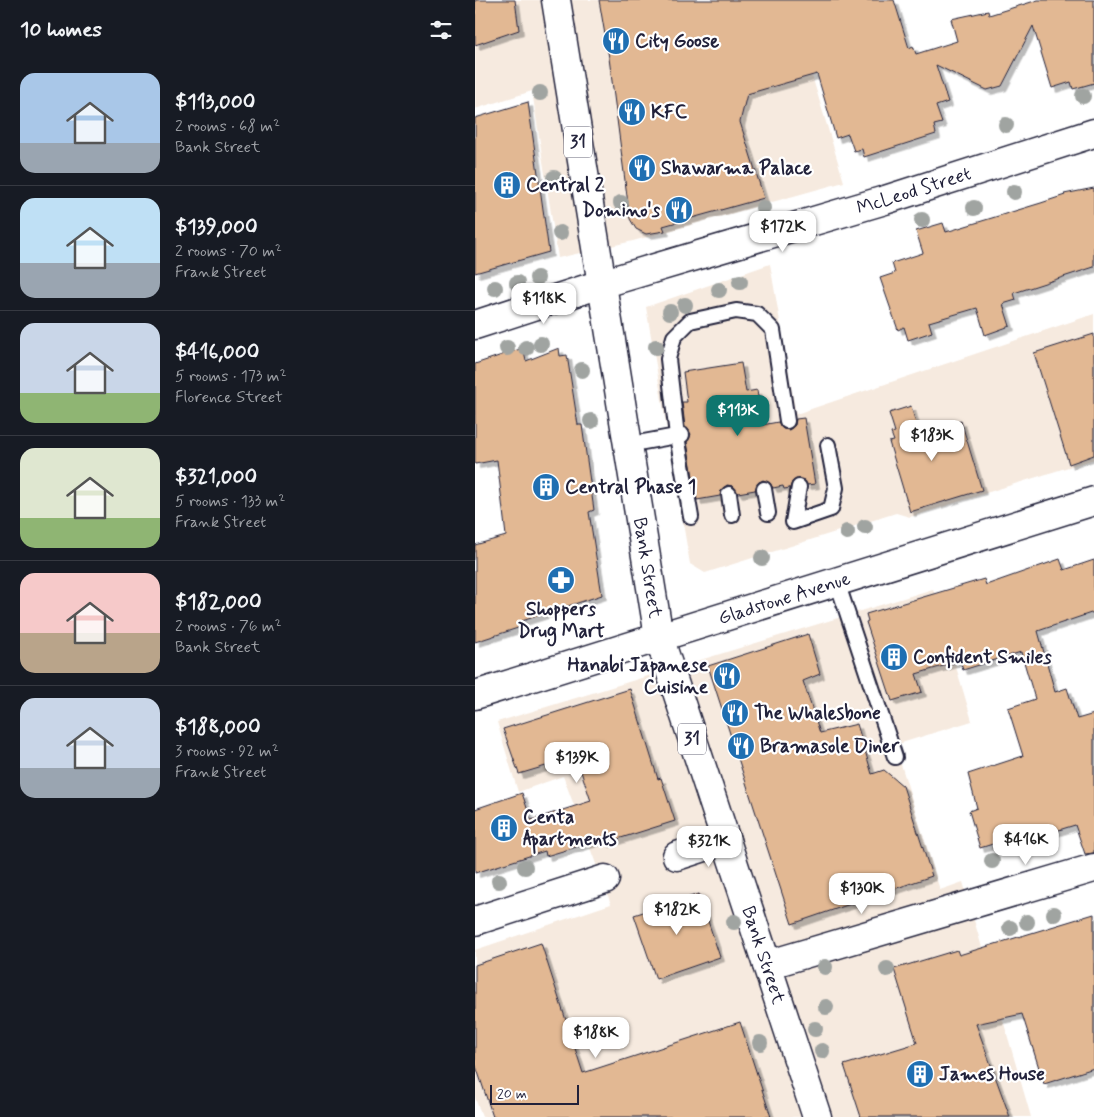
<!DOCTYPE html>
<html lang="en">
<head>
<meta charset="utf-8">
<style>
	:root { --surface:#171b24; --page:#20242c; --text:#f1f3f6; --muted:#9ea1a6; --line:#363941; --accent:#0f766e }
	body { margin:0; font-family:Mynerve,sans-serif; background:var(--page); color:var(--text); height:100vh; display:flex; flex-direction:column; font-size:19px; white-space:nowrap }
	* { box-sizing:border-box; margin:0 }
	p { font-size:16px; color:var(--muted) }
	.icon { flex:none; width:28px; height:28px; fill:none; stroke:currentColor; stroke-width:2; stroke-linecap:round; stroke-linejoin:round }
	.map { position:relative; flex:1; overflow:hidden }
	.side { display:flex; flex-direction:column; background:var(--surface); width:475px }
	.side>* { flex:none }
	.scale { position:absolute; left:15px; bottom:12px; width:89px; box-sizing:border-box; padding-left:5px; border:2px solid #22223b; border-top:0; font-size:14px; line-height:18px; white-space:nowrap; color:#22223b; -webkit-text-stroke:4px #fff; paint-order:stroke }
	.price { position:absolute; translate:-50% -42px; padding:0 11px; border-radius:10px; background:#fff; color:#222; font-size:16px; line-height:32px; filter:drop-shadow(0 1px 2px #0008) }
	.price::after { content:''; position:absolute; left:50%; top:30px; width:15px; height:11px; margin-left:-8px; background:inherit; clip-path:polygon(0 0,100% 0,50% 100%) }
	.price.selected { background:var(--accent); color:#fff }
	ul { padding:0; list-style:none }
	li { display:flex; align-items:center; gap:15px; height:125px; padding:0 20px }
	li+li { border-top:1px solid var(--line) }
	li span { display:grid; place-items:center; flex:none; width:140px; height:100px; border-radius:15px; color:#555 }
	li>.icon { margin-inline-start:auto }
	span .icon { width:60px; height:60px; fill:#fffc; stroke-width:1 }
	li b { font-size:21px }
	h2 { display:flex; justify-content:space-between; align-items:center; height:60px; padding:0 20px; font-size:21px }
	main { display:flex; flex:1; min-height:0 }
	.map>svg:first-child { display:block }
	.built { fill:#f6eadf }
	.building { fill:#e2b893; stroke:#22223b; filter:url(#shadow) }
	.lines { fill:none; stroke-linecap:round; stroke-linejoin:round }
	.lane-casing { stroke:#22223b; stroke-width:18 }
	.street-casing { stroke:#22223b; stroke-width:31 }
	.secondary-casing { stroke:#22223b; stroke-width:31 }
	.primary-casing { stroke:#22223b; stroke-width:31 }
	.lane { stroke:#fff; stroke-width:14 }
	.street { stroke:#fff; stroke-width:28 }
	.secondary { stroke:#fff; stroke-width:28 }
	.primary { stroke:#fff; stroke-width:28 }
	.tree { fill:#a0a4a1 }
	.labels { text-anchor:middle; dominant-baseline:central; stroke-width:4.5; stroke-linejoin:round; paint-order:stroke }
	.shield { fill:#fff; stroke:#646476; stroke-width:1 }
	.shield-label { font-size:18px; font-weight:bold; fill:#22223b }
	.poi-label { font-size:19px; font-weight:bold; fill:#22223b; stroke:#fff; text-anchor:start }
	.street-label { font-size:19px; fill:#22223b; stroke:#fff }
</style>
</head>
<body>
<main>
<section class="side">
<h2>10 homes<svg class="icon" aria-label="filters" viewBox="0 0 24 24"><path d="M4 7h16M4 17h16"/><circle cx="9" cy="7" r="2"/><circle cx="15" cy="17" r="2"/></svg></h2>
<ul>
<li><span style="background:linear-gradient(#a9c7e8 70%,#9aa5b1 0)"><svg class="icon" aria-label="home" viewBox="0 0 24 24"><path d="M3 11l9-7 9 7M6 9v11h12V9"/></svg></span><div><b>$113,000</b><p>2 rooms · 68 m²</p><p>Bank Street</p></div></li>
<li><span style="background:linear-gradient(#bfe0f5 65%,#9aa5b1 0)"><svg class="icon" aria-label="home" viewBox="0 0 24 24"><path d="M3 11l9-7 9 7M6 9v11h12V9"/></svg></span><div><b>$139,000</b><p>2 rooms · 70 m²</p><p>Frank Street</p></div></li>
<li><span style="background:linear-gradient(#c9d6e8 70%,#8fb573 0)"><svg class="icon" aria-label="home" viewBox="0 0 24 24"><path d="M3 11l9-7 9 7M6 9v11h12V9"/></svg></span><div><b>$416,000</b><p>5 rooms · 173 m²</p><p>Florence Street</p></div></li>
<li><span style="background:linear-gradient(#dfe7d0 70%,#8fb573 0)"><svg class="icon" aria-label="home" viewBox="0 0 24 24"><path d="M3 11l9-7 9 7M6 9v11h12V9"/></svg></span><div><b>$321,000</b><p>5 rooms · 133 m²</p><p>Frank Street</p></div></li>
<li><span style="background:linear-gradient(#f6c9c9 60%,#b9a48a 0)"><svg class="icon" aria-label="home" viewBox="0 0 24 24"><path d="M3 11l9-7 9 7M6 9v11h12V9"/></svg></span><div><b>$182,000</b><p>2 rooms · 76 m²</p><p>Bank Street</p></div></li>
<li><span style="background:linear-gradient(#c9d6e8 70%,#9aa5b1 0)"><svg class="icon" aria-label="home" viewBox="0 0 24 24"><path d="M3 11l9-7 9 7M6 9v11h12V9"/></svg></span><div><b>$188,000</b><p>3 rooms · 92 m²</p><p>Frank Street</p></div></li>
</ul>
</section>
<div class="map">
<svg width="619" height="1117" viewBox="0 0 619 1117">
	<defs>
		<filter id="shadow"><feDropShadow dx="4.5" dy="4.5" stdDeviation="0" flood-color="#0004"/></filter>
	</defs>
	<rect width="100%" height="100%" fill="#fff"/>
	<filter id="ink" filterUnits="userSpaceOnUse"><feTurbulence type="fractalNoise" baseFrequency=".02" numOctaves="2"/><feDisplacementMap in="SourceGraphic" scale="10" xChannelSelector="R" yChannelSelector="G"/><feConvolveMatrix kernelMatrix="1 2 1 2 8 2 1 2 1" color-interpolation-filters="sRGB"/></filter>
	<g filter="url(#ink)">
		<g class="built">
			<path d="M0 0H270L315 3 369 182 158 241 83 258 57 91 0 109Z"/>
			<path d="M295 264 321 414 619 314V459L435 517 421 513 230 573 215 564 171 307Z"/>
			<path d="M458 589 497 721 420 745 465 890 488 882 556 1117H7L0 1098V950L136 904 88 776 43 792 22 722Z"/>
		</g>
		<g class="building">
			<path d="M0 0H40L44 30 0 45Z"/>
			<path d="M124 0H419L434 48 438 46 441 54 482 41 476 19 513 11 514 15 563 0H619V83L598 89 596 82 577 88 558 26 527 86 512 90 461 65 473 102 461 106 467 123 459 125 461 134 389 157 387 149 379 151 373 134 361 138 342 74 272 94 265 122 289 198 188 226 190 231 171 234 161 229 155 219 134 58Z"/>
			<path d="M53 102 74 252 0 273V118Z"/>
			<path d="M619 188V267L539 293 541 300 528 304 535 326 510 335 502 308 454 322 457 332 433 340 429 327 423 330 405 278 420 273 417 263 448 253 441 231 468 223 471 232 566 203 590 195 589 194Z"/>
			<path d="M619 334V455L594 464 559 353Z"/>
			<path d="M48 348 51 361 84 348 85 356 92 355 103 425H107L119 510 114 512 127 595 47 621 49 626 0 642V545L31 536 22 460 0 464V364Z"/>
			<path d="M266 363 271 392 282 390 287 425 303 422 308 429 314 430 320 425 321 419 329 418 340 484 332 485 329 480 321 479 317 482 315 488 309 489 308 486 298 488 295 483 288 480 283 483 280 490 263 493 258 486 252 485 246 490 245 496 222 500 212 442 216 434 210 427 207 402H212L208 372Z"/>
			<path d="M436 406 444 434 486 421 507 490 435 512 414 442 419 441 416 433 420 432 414 413Z"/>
			<path d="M585 559 589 570 619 560V612L563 631 580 692 592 688 602 719 619 714V853L610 854 600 825 571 834 569 828 505 848 494 811 502 808 493 774 548 756 533 708 560 699 546 652 488 670 485 661 441 674 447 692 417 701 391 622 393 621 391 614 509 579 511 585Z"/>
			<path d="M333 634 345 674 328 681 345 733 382 724 397 774 409 770 428 786 457 876 317 924 233 666Z"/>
			<path d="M155 689 183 779 186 778 200 821 130 843 128 839 71 856 70 851 0 873V809L47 793 56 820 116 801 101 757 44 774 28 729Z"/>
			<path d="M224 894 245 957 181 979 159 915Z"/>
			<path d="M619 914V1068L569 1084 547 1014 501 1024 535 1117H386L369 1065 442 1043 419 969 482 950 484 955Z"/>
			<path d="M66 943 108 1073 265 1022 296 1117H18L0 1063V965Z"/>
		</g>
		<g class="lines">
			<g class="lane-casing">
				<g id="lane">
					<path d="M152 445 207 435"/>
					<path d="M324 487 318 522 356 509 361 488 353 445"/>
					<path d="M289 489 293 513"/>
					<path d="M254 494 257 515"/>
					<path d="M216 517 202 436 193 359 199 337 215 321 261 311 282 314 298 330 312 421"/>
					<path d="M362 582 420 757"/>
				</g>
			</g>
			<g class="street-casing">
				<g id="street">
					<path id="s1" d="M0 325 126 284 410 200 619 133"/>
					<path d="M202 856 251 840"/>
					<path d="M0 921 130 879"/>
					<path d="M292 965 619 868"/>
				</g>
			</g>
			<g class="secondary-casing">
				<g id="secondary">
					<path id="s2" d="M0 695 619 501"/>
				</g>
			</g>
			<g class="primary-casing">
				<g id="primary">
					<path id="s3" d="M81 0 184 637 342 1117"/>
				</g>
			</g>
			<use href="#lane" class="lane"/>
			<use href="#street" class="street"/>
			<use href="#secondary" class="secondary"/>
			<use href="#primary" class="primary"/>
		</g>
		<g class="tree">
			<circle cx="65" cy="93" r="8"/>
			<circle cx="608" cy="96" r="8"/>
			<circle cx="531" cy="125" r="8"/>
			<circle cx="79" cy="178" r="8"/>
			<circle cx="539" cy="192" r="8"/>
			<circle cx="146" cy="203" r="8"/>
			<circle cx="288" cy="208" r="8"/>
			<circle cx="499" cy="208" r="8"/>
			<circle cx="447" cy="220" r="8"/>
			<circle cx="85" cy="233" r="8"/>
			<circle cx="62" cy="278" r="8"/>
			<circle cx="265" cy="282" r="8"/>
			<circle cx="42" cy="283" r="8"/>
			<circle cx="20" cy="288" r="8"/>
			<circle cx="244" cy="290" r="8"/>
			<circle cx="210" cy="305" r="8"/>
			<circle cx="195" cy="312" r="8"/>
			<circle cx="66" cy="344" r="8"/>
			<circle cx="181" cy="347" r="8"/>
			<circle cx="32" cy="348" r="8"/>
			<circle cx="51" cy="348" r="8"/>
			<circle cx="107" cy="370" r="8"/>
			<circle cx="116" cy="421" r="8"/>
			<circle cx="390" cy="527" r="8"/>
			<circle cx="372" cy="532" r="8"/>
			<circle cx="287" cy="558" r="8"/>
			<circle cx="554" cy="848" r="8"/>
			<circle cx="517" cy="861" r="8"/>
			<circle cx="50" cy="867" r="8"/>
			<circle cx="24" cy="881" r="8"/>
			<circle cx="579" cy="914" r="8"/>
			<circle cx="259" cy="922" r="8"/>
			<circle cx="552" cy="922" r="8"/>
			<circle cx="535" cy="928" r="8"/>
			<circle cx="350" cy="967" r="8"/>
			<circle cx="412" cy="969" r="8"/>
			<circle cx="351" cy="1007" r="8"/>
			<circle cx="340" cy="1029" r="8"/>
			<circle cx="285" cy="1043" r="8"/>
			<circle cx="347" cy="1051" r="8"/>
		</g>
	</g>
	<defs>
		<g id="restaurant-disc" transform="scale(1.4375)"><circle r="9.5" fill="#1f6fb2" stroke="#fff"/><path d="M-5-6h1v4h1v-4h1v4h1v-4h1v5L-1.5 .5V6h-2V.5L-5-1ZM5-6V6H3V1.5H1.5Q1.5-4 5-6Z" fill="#fff"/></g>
		<g id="building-disc" transform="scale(1.4375)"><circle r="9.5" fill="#1f6fb2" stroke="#fff"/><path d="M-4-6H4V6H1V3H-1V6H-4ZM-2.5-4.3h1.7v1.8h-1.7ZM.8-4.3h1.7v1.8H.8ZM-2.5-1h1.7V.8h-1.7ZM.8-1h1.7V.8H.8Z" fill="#fff"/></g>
		<g id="pharmacy-disc" transform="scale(1.4375)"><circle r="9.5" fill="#1f6fb2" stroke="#fff"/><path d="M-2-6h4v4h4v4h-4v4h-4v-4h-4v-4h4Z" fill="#fff"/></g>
	</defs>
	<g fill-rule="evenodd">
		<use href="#restaurant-disc" x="141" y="41"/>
		<use href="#restaurant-disc" x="157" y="112"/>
		<use href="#restaurant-disc" x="167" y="168"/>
		<use href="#building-disc" x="32" y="185"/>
		<use href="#restaurant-disc" x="204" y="210"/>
		<use href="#building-disc" x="71" y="487"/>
		<use href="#pharmacy-disc" x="86" y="580"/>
		<use href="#building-disc" x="419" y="657"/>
		<use href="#restaurant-disc" x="252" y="676"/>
		<use href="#restaurant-disc" x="260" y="713"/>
		<use href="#restaurant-disc" x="266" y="746"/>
		<use href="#building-disc" x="29" y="828"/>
		<use href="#building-disc" x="445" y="1074"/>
	</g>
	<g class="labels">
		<g class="shield">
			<rect x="89" y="126.5" width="28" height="31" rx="4"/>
			<rect x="203" y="723.5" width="28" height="31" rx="4"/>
		</g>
		<g class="shield-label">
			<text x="103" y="142">31</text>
			<text x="217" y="739">31</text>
		</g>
		<g class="poi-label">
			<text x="160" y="41">City Goose</text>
			<text x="176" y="112">KFC</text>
			<text x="186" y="168">Shawarma Palace</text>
			<text x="51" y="185">Central 2</text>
			<text x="185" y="210" text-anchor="end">Domino's</text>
			<text x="90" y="487">Central Phase 1</text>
			<text x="86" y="609" text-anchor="middle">Shoppers<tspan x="86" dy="22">Drug Mart</tspan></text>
			<text x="438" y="657">Confident Smiles</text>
			<text x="233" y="665" text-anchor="end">Hanabi Japanese<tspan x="233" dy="22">Cuisine</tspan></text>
			<text x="279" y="713">The Whalesbone</text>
			<text x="285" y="746">Bramasole Diner</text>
			<text x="48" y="817">Centa<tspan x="48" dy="22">Apartments</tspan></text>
			<text x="464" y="1074">James House</text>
		</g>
		<g class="street-label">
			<text stroke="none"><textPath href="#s1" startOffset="459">McLeod Street</textPath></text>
			<text stroke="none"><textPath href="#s3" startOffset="575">Bank Street</textPath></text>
			<text stroke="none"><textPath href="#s2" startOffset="324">Gladstone Avenue</textPath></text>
			<text stroke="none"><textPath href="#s3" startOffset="980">Bank Street</textPath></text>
		</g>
	</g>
</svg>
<div class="scale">20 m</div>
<b class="price" style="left:308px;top:253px">$172K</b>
<b class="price" style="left:69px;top:325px">$118K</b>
<b class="price selected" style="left:263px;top:437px">$113K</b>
<b class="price" style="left:457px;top:462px">$183K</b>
<b class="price" style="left:102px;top:784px">$139K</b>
<b class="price" style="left:551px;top:866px">$416K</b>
<b class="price" style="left:234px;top:868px">$321K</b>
<b class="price" style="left:387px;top:915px">$130K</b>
<b class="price" style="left:202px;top:936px">$182K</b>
<b class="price" style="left:121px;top:1059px">$188K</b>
</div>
</main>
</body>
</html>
